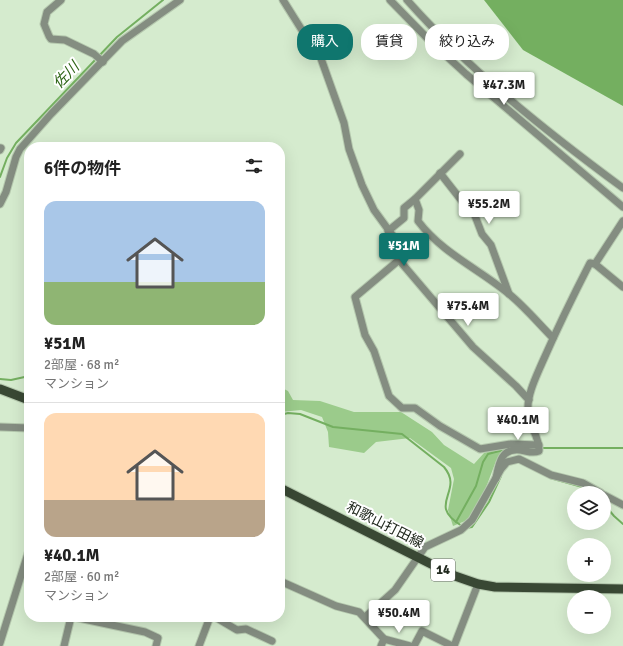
<!DOCTYPE html>
<html lang="ja">
<head>
<meta charset="utf-8">
<style>
	:root { --surface:#fff; --page:#f2f2f2; --text:#222; --muted:#767676; --line:#e0e0e0; --accent:#0f766e }
	body { margin:0; font-family:Signika,"Noto Sans JP",sans-serif; background:var(--page); color:var(--text); height:100vh; display:flex; flex-direction:column; font-size:15px; white-space:nowrap }
	* { box-sizing:border-box; margin:0 }
	p { font-size:13px; color:var(--muted) }
	.icon { flex:none; width:22px; height:22px; fill:none; stroke:currentColor; stroke-width:2; stroke-linecap:round; stroke-linejoin:round }
	.map { position:relative; flex:1; overflow:hidden }
	.side { position:absolute; left:24px; top:142px; width:261px; height:480px; display:flex; flex-direction:column; background:var(--surface); border-radius:16px; box-shadow:0 4px 16px #0002 }
	.side>* { flex:none }
	.banner { position:absolute; left:297px; top:24px; width:266px; height:36px; display:flex; gap:8px }
	.fabs { position:absolute; left:567px; top:486px; display:grid; gap:8px }
	.fabs a { display:grid; place-items:center; width:44px; height:44px; border-radius:50%; background:var(--surface); box-shadow:0 4px 16px #0002; font-size:20px }
	.price { position:absolute; translate:-50% -34px; padding:0 9px; border-radius:4px; background:#fff; color:#222; font-size:13px; line-height:26px; filter:drop-shadow(0 1px 2px #0008) }
	.price::after { content:''; position:absolute; left:50%; top:24px; width:12px; height:9px; margin-left:-6px; background:inherit; clip-path:polygon(0 0,100% 0,50% 100%) }
	.price.current { background:var(--accent); color:#fff }
	ul { padding:0; list-style:none }
	li { display:grid; align-content:center; gap:8px; height:212px; padding:0 20px }
	li+li { border-top:1px solid var(--line) }
	li span { display:grid; place-items:center; height:124px; border-radius:12px; color:#555 }
	li>.icon { margin-inline-start:auto }
	span .icon { width:72px; height:72px; fill:#fffc; stroke-width:1 }
	li b { font-size:17px }
	h2 { display:flex; justify-content:space-between; align-items:center; height:48px; padding:0 20px; font-size:17px }
	.tag { padding:0 14px; border-radius:16px; background:var(--surface); box-shadow:0 4px 16px #0002; font-size:14px; line-height:36px }
	.tag.current { background:var(--accent); color:#fff }
	.map>svg:first-child { display:block }
	.green { fill:#9bcb8b }
	.water { fill:#74af60 }
	.lines { fill:none; stroke-linecap:round; stroke-linejoin:round }
	.stream { stroke:#74af60; stroke-width:2 }
	.minor-casing { stroke:#b5c8ae; stroke-width:9 }
	.major-casing { stroke:#b5c8ae; stroke-width:11 }
	.minor { stroke:#848d81; stroke-width:7 }
	.major { stroke:#394834; stroke-width:9 }
	.labels { text-anchor:middle; dominant-baseline:central; stroke-width:4; stroke-linejoin:round; paint-order:stroke }
	.shield { fill:#fff; stroke:#646962; stroke-width:1 }
	.shield-label { font-size:13px; font-weight:bold; fill:#21291e }
	.street-label { font-size:14px; fill:#21291e; stroke:#fff }
	.water-label { font-size:15px; font-style:italic; fill:#2f6617; stroke:#fff }
</style>
</head>
<body>
<div class="map">
<svg width="623" height="646" viewBox="0 0 623 646">
	<rect width="100%" height="100%" fill="#d5ebce"/>
	<path class="green" d="M280 387 288 391 293 400 320 401 354 412H401L432 432 444 445 474 464 484 453 506 446 496 461 482 498 470 519 453 526 448 510 454 479 451 468 410 438 376 442 364 453 329 447 328 432 322 417 301 410 280 412Z"/>
	<path class="water" d="M484 0H623V106L523 50Z"/>
	<g class="lines">
		<g class="stream">
			<path d="M0 177 7 158 16 143 117 37 163 0"/>
			<path d="M0 379 11 380 29 376"/>
			<path d="M280 415 288 413 300 414 333 427 402 434 444 467C465 492 425 504 462 526"/>
			<path d="M541 448H623"/>
			<path d="M550 478 586 488"/>
			<path d="M604 504 614 516 623 524"/>
			<path d="M456 522 476 486 483 462 488 454 507 449"/>
			<path d="M466 528 472 527 489 502 501 476"/>
		</g>
		<g class="minor-casing">
			<g id="minor">
				<path d="M61 0 47 12 44 24 49 36 51 39 65 40 94 54 103 62"/>
				<path d="M283 0 305 35 314 39 344 123 349 149 362 185 374 210 401 247 402 253 399 260 355 297 365 335 374 351 389 396 402 408H415L440 426 480 449 511 444 539 445"/>
				<path d="M390 0 431 42 466 74 623 207"/>
				<path d="M407 0C470 71 547 132 623 188"/>
				<path d="M0 150 1 148"/>
				<path d="M440 173 465 205H470L472 208 482 234 491 245 509 294"/>
				<path d="M415 199 419 210 418 221C442 253 479 269 509 294 525 307 539 324 553 338"/>
				<path d="M0 204 6 192 16 157 20 149 51 114 122 41 180 0"/>
				<path d="M388 231 404 218V208L415 199 460 154"/>
				<path d="M399 260 473 347 516 386 529 400"/>
				<path d="M595 264 623 287"/>
				<path d="M0 427 29 428"/>
				<path d="M496 478C499 463 501 448 520 450 528 451 532 454 539 451 540 437 528 425 528 410 527 395 536 377 542 363 557 329 573 296 590 263L595 264 623 221"/>
				<path d="M604 495 623 505"/>
				<path d="M280 581 336 606 359 612 384 639 381 646"/>
				<path d="M74 617 145 632 158 638 156 646"/>
				<path d="M215 617 237 630 246 629 272 641"/>
				<path d="M365 617 395 590 425 547 461 530 472 520 501 469 507 462 519 459 551 475 583 483 601 493"/>
				<path d="M384 639 410 646"/>
				<path d="M0 643 29 550"/>
				<path d="M64 646 71 617"/>
				<path d="M199 646 210 617"/>
				<path d="M414 646 422 631 452 646"/>
				<path d="M454 646 478 584"/>
			</g>
		</g>
		<g class="major-casing">
			<g id="major">
				<path d="M0 389 29 400"/>
				<path d="M280 488 455 576 478 584 495 587 623 589"/>
			</g>
		</g>
		<use href="#minor" class="minor"/>
		<use href="#major" class="major"/>
	</g>
	<g class="labels">
		<rect class="shield" x="431" y="559" width="24" height="22" rx="3"/>
		<g class="shield-label">
			<text x="443" y="570">14</text>
		</g>
		<g class="street-label">
			<text transform="translate(385 525) rotate(27)">和歌山打田線</text>
		</g>
		<g class="water-label">
			<text transform="translate(66 75) rotate(-46)">佐川</text>
		</g>
	</g>
</svg>
<div class="fabs">
<a><svg class="icon" aria-label="layers" viewBox="0 0 24 24"><path d="M12 4l9 5-9 5-9-5zM3 14l9 5 9-5"/></svg></a>
<a>+</a>
<a>−</a>
</div>
<b class="price" style="left:504px;top:106px">¥47.3M</b>
<b class="price" style="left:489px;top:225px">¥55.2M</b>
<b class="price current" style="left:404px;top:267px">¥51M</b>
<b class="price" style="left:468px;top:327px">¥75.4M</b>
<b class="price" style="left:518px;top:441px">¥40.1M</b>
<b class="price" style="left:399px;top:634px">¥50.4M</b>
<div class="banner">
<a class="tag current">購入</a>
<a class="tag">賃貸</a>
<a class="tag">絞り込み</a>
</div>
<section class="side">
<h2>6件の物件<svg class="icon" aria-label="filters" viewBox="0 0 24 24"><path d="M4 7h16M4 17h16"/><circle cx="9" cy="7" r="2"/><circle cx="15" cy="17" r="2"/></svg></h2>
<ul>
<li><span style="background:linear-gradient(#a9c7e8 65%,#8fb573 0)"><svg class="icon" aria-label="home" viewBox="0 0 24 24"><path d="M3 11l9-7 9 7M6 9v11h12V9"/></svg></span><div><b>¥51M</b><p>2部屋 · 68 m²</p><p>マンション</p></div></li>
<li><span style="background:linear-gradient(#ffd9b3 70%,#b9a48a 0)"><svg class="icon" aria-label="home" viewBox="0 0 24 24"><path d="M3 11l9-7 9 7M6 9v11h12V9"/></svg></span><div><b>¥40.1M</b><p>2部屋 · 60 m²</p><p>マンション</p></div></li>
</ul>
</section>
</div>
</body>
</html>
